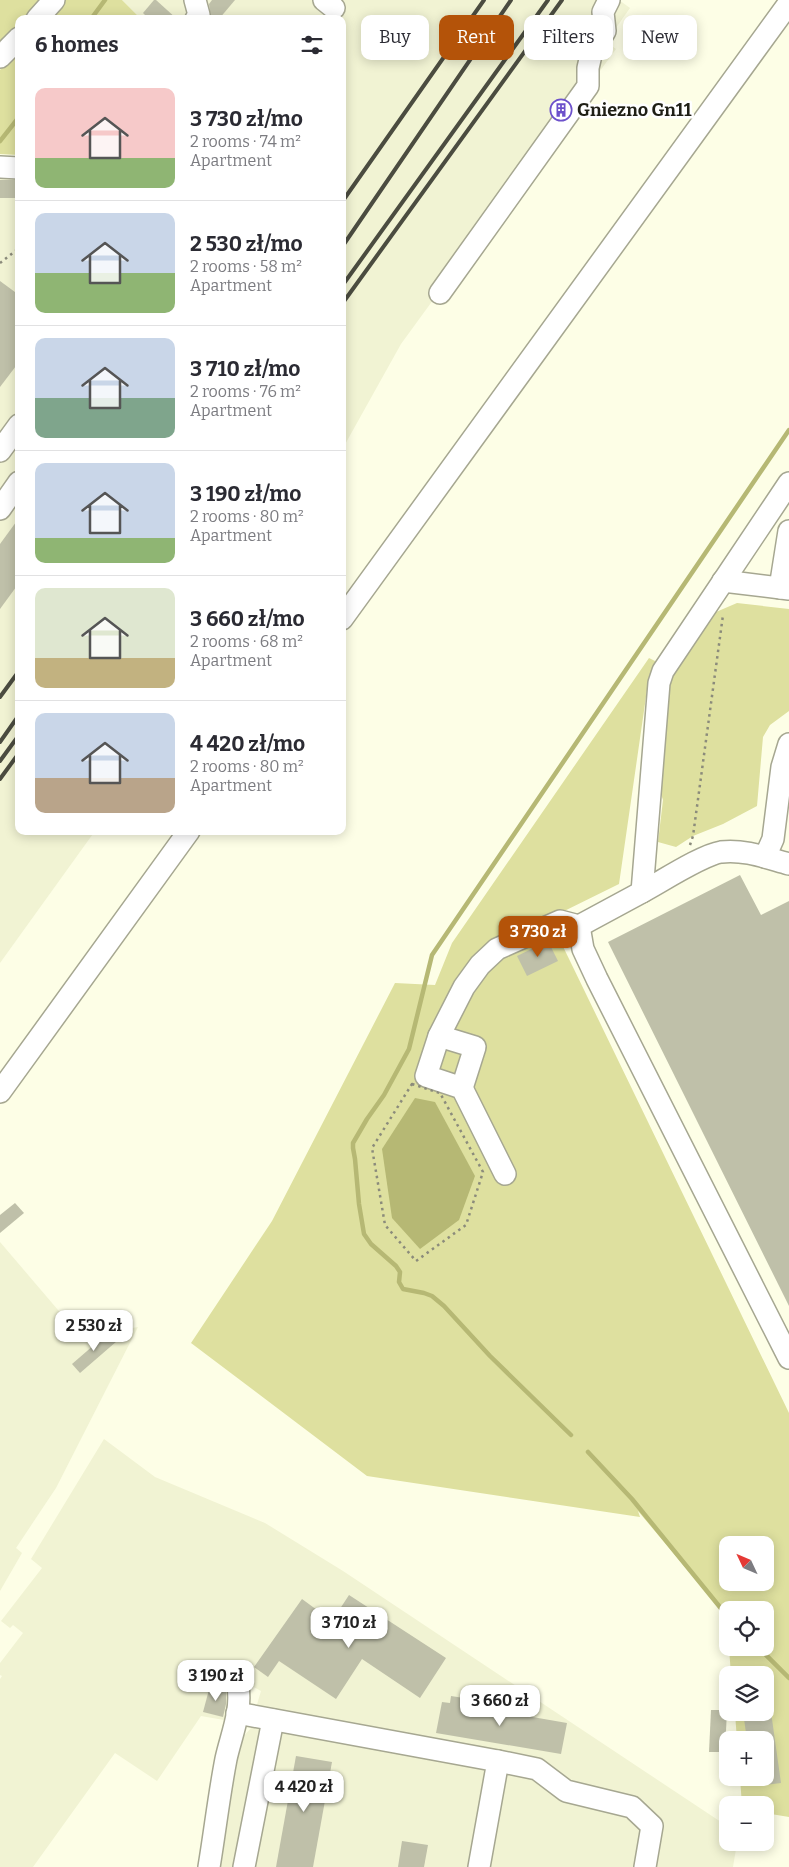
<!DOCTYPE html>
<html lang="en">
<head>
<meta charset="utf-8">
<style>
	:root { --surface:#fff; --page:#f7f7f7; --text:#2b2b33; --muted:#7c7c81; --line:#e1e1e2; --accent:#b45309 }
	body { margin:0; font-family:Bitter,serif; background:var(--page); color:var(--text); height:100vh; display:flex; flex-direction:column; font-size:19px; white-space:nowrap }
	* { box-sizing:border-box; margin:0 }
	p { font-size:16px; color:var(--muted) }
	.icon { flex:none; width:28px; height:28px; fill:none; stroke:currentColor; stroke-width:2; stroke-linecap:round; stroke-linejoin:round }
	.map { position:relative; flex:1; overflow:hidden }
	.details { position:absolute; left:15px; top:15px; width:331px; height:820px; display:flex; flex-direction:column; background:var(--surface); border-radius:10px; box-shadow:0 2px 12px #0003 }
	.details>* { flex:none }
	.top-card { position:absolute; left:361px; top:15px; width:352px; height:45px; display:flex; gap:10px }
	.needle { width:32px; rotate:314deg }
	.fabs { position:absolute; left:719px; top:1536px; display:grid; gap:10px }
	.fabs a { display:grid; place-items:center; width:55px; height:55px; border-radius:10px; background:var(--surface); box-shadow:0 2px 12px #0003; font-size:25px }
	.price { position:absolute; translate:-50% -42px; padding:0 11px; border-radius:10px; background:#fff; color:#222; font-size:16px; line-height:32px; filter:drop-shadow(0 1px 2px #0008) }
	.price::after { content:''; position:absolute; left:50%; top:30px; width:15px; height:11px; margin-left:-8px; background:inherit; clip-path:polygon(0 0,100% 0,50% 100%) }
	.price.current { background:var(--accent); color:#fff }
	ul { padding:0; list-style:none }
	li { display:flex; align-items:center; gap:15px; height:125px; padding:0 20px }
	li+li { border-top:1px solid var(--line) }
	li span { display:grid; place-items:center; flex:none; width:140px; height:100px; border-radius:10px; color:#555 }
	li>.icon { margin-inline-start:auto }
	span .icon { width:60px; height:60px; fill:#fffc; stroke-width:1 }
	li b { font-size:21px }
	h2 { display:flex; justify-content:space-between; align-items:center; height:60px; padding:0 20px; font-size:21px }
	.pill { padding:0 18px; border-radius:10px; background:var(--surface); box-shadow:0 2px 12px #0003; font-size:18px; line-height:45px }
	.pill.current { background:var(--accent); color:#fff }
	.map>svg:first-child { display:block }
	.built { fill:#f1f3d3 }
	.green { fill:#dee09f; fill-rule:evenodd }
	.water { fill:#b6b874 }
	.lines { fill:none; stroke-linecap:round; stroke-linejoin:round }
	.stream { stroke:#b6b874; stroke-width:4.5 }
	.building { fill:#bfc0a9 }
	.minor-casing { stroke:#a6a791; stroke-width:24 }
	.path { stroke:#8b8b7b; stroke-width:2.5; stroke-dasharray:2.5 4; stroke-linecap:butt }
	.minor { stroke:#fff; stroke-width:21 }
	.rail { stroke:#4b4c40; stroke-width:4 }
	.labels { text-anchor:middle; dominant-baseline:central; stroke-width:5; stroke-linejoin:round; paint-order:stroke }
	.poi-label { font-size:18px; font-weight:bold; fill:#1f1f16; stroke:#fff; text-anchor:start }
</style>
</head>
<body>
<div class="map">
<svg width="789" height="1867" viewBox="0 0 789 1867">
	<rect width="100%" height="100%" fill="#fdfee6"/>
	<g class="built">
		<path d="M122 0H619L630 8 606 42 616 49 401 344 343 448 342 19H141Z"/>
		<path d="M0 172 19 173V831H95L0 963Z"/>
		<path d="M0 1242 81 1337 138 1327 56 1488 16 1548 22 1553 0 1591Z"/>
		<path d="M104 1439 155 1477 265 1523 343 1571 727 1826 728 1842 737 1843 733 1867H219L239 1741 252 1727 259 1710 256 1708 261 1691 250 1685 246 1688 233 1691 224 1720 201 1716 157 1781 115 1753 33 1867H0V1679L2 1676 0 1675V1663L23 1633 13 1625 10 1628 1 1621 42 1568 31 1559Z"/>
	</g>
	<g class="green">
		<path d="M0 0H42L26 19H19V27L0 47Z"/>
		<path d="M65 0H122L141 19H47Z"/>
		<path d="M19 49V155L0 154V70Z"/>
		<path d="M737 603 789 609V711L770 725 763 737 757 806 723 824 693 836 676 847 658 842 663 800 661 794 653 788 670 677 674 669 716 612Z"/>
		<path d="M649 658 657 662 649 676 619 884 491 947 487 967 555 930 789 1413V1817L765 1813V1805H742L740 1778H765V1740H737L735 1713 765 1712V1675H731L729 1648H765V1610H728L727 1617 638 1511 640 1517 367 1476 191 1343 272 1221 395 983 435 985 452 943ZM728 1545H765V1582H728Z"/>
	</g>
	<path class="water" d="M415 1098 435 1102 475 1176 459 1220 420 1249 392 1218 382 1149Z"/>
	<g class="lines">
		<g class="stream">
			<path d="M91 19 105 0"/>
			<path d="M0 141 19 117"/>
			<path d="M571 1435 490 1356 444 1306 432 1296 424 1293 403 1289 399 1282 400 1272 396 1266 371 1244 364 1234 359 1204 355 1159 353 1148V1143L367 1119 384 1095 409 1049 432 955 789 430"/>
			<path d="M588 1452 632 1499 728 1617"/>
			<path d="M759 1648 789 1678"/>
		</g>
	</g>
	<g class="building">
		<path d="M154 0H156L177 19H149L143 13Z"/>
		<path d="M212 0H235L219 19H211L209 4Z"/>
		<rect x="0" y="180" width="19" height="18"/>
		<path d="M0 281 19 295V362L0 387Z"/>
		<path d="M19 518V583L0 609V544Z"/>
		<path d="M740 875 761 915 789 901V1306L608 942Z"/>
		<path d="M548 941 558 961 527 976 517 956Z"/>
		<path d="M15 1203 24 1213 0 1233V1215Z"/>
		<path d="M109 1332 117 1341 80 1373 72 1364Z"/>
		<path d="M349 1595 446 1658 420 1698 362 1659 336 1699 279 1661 268 1677 254 1667 302 1599 332 1621Z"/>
		<path d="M210 1686 226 1691V1704L223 1717 203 1712Z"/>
		<path d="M451 1696 470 1699 469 1706 567 1723 561 1754 436 1733 442 1702 450 1703Z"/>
		<path d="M711 1710H727L725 1752H709Z"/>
		<path d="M743 1712H771L781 1783 765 1785V1740H747Z"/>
		<path d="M296 1756 332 1762 313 1867H276Z"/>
		<path d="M402 1841 428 1845 424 1867H398Z"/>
	</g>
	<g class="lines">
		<g class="minor-casing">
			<g id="minor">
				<path d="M195 0 199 15 196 19"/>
				<path d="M324 0 334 8"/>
				<path d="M37 19 54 0"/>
				<path d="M0 57 19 38"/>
				<path d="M0 167 19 168"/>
				<path d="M440 293 588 86V68L591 55 605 31 603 12 609 0"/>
				<path d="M0 451 19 425"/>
				<path d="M0 509 19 482"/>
				<path d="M723 581 789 589"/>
				<path d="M780 588 789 531"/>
				<path d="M342 619 789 3"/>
				<path d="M765 857 773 839 782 767 789 744"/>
				<path d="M642 892C661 882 702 855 721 852 744 849 767 858 789 864"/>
				<path d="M579 926 583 949 597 979 789 1358"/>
				<path d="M439 1036 475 1047 462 1088"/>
				<path d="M0 1092 189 831"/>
				<path d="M505 1174 462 1088 426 1076 439 1036 464 987 480 965 497 949 560 921 579 926 642 892 659 683 663 671 789 483"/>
				<path d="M237 1713 498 1761 479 1867"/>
				<path d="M498 1761 537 1769 566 1791 632 1807 652 1826 645 1867"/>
				<path d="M209 1867C215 1831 219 1795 226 1759 231 1736 242 1711 238 1687"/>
				<path d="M244 1867 273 1720"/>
			</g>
		</g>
		<g class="path">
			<path d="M0 263 19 248"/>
			<path d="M690 845 693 836 723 615"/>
			<path d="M412 1084 440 1093 483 1172 466 1225 416 1261 385 1225 372 1148Z"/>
		</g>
		<use href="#minor" class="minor"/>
		<g class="rail">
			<path d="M342 202 484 0"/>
			<path d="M342 247 511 0"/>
			<path d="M342 286 548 0"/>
			<path d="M342 304 562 0"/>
			<path d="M0 697 19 671"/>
			<path d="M0 742 19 715"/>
			<path d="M0 761 19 735"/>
			<path d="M0 779 19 753"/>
		</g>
	</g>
	<defs>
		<g id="building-ring" transform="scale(1.125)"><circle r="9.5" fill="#fff" stroke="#6d51cb" stroke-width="1.5"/><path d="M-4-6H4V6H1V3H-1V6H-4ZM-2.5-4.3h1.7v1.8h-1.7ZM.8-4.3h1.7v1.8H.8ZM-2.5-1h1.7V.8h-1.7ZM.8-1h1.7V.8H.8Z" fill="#6d51cb"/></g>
	</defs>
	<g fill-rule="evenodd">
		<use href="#building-ring" x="561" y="110"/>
	</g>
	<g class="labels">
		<g class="poi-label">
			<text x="577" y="110">Gniezno Gn11</text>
		</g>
	</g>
</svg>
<div class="fabs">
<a><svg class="needle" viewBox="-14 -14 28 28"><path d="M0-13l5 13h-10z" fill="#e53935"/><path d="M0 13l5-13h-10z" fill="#7c7c81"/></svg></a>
<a><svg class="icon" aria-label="locate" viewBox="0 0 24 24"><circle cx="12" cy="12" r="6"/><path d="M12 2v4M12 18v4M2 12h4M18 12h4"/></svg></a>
<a><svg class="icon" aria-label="layers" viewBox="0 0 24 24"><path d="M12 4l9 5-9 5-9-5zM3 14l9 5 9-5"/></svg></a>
<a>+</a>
<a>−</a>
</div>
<b class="price current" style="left:538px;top:958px">3 730 zł</b>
<b class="price" style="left:94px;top:1352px">2 530 zł</b>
<b class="price" style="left:349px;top:1649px">3 710 zł</b>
<b class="price" style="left:216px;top:1702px">3 190 zł</b>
<b class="price" style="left:500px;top:1727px">3 660 zł</b>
<b class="price" style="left:304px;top:1813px">4 420 zł</b>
<div class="top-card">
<a class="pill">Buy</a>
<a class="pill current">Rent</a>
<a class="pill">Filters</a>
<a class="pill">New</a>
</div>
<section class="details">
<h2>6 homes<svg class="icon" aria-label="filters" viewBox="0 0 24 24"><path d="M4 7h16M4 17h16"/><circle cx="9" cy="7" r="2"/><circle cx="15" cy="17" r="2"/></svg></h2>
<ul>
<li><span style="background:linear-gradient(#f6c9c9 70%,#8fb573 0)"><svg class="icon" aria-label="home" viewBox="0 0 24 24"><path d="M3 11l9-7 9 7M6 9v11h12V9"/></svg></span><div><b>3 730 zł/mo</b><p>2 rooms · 74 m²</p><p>Apartment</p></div></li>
<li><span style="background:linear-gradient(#c9d6e8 60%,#8fb573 0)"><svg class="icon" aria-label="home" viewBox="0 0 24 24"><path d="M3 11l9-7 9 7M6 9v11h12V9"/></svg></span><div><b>2 530 zł/mo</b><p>2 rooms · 58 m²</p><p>Apartment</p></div></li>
<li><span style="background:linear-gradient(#c9d6e8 60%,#7fa58c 0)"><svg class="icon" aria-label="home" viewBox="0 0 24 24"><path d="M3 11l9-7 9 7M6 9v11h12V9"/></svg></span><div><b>3 710 zł/mo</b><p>2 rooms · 76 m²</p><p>Apartment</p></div></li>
<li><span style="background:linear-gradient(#c9d6e8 75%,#8fb573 0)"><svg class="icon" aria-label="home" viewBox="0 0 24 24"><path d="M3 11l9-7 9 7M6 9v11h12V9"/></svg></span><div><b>3 190 zł/mo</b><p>2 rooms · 80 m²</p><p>Apartment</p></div></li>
<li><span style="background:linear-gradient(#dfe7d0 70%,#c2b280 0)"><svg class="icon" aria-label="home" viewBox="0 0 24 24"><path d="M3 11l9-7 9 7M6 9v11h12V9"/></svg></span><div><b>3 660 zł/mo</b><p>2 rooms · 68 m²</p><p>Apartment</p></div></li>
<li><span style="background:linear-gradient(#c9d6e8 65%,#b9a48a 0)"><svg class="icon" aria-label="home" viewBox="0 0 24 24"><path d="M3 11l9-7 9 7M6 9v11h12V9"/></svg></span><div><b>4 420 zł/mo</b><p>2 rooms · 80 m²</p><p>Apartment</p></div></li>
</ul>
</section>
</div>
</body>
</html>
